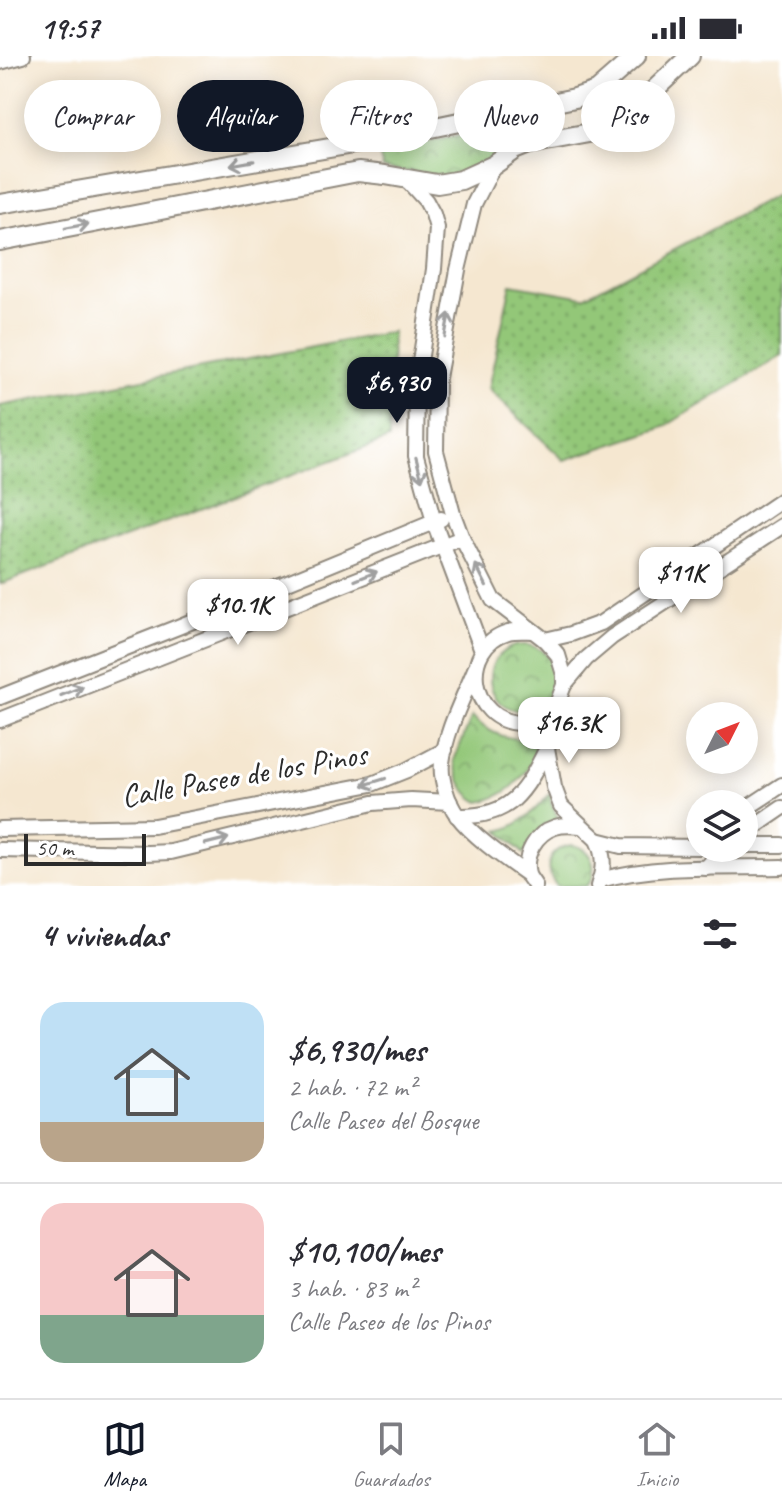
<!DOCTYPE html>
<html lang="es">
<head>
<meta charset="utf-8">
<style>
	:root { --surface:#fff; --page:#f7f7f7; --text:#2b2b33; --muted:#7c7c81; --line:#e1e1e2; --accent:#111827 }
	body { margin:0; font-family:Caveat,sans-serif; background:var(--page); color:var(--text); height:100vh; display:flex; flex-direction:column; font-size:30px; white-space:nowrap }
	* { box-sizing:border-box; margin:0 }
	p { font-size:26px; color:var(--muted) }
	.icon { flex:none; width:44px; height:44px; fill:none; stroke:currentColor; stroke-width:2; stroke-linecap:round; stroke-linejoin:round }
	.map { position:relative; height:830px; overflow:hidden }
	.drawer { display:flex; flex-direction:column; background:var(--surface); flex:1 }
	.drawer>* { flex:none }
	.hud { position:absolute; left:24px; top:24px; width:734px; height:72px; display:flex; gap:16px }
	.needle { width:52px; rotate:48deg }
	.fabs { position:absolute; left:686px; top:646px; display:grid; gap:16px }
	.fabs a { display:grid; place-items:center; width:72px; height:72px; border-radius:50%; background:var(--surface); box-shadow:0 4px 20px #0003; font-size:40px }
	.scale { position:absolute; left:24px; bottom:20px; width:122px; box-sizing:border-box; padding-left:8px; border:4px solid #2b2b2b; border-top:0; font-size:22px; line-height:28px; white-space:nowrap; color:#2b2b2b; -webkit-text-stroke:6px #fff; paint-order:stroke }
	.price { position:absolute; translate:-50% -68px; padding:0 18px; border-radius:16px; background:#fff; color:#222; font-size:26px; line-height:52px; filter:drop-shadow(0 2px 4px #0008) }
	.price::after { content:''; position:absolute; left:50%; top:48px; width:24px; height:18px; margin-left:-12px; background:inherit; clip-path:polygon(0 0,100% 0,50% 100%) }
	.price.active { background:var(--accent); color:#fff }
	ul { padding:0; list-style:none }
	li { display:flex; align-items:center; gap:24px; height:200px; padding:0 40px }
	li+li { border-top:2px solid var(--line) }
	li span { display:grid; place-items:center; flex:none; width:224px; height:160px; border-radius:24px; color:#555 }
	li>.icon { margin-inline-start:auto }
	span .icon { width:96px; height:96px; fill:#fffc; stroke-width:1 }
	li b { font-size:34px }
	h2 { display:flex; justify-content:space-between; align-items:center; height:96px; padding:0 40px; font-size:34px }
	.chip { padding:0 28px; border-radius:36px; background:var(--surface); box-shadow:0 4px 20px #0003; font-size:28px; line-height:72px }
	.chip.active { background:var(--accent); color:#fff }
	.status { display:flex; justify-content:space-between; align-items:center; height:56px; padding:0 40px; background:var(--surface); direction:ltr }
	.status svg { height:22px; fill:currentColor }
	.dock { display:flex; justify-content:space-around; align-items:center; height:112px; border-top:2px solid var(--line); background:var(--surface); font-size:22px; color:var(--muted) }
	.dock a { display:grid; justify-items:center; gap:4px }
	.dock .active { color:var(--accent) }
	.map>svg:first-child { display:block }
	.grass { fill:url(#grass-dots); stroke:#5f7952; stroke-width:2 }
	.park { fill:url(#park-crowns); stroke:#5f7952; stroke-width:2 }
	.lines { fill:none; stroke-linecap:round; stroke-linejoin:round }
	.minor-casing { stroke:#90897e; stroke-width:18 }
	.tertiary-casing { stroke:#90897e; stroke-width:22 }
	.minor { stroke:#fff; stroke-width:14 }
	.tertiary { stroke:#fff; stroke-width:18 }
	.oneway { stroke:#a0a0a0 }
	.labels { text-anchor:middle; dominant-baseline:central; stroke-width:6; stroke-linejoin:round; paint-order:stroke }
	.street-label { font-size:32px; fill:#2b2b2b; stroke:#fff }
</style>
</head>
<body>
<div class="status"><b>19:57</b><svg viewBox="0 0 49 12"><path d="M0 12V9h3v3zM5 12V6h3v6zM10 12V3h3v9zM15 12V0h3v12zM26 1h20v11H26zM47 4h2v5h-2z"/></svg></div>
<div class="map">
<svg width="782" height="830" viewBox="0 0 782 830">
	<defs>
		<pattern id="grass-dots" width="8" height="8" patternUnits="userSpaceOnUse" patternTransform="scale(2)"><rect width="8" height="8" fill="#93c778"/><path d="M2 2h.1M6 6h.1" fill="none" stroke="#78a263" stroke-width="1.8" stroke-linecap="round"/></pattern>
		<pattern id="park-crowns" width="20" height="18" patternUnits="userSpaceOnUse" patternTransform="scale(2)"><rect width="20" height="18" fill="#93c778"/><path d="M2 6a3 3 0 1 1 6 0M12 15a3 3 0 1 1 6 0" fill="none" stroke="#78a263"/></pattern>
	</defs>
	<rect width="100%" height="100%" fill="#fff"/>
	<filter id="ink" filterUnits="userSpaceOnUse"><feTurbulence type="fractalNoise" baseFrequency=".0125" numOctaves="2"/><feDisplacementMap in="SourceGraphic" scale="16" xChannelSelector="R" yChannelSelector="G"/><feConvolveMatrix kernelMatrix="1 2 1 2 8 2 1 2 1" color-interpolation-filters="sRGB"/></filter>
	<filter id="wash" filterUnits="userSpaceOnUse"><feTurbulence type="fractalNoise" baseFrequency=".006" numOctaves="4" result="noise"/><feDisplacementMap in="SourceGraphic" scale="32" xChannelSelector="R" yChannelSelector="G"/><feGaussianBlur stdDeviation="1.8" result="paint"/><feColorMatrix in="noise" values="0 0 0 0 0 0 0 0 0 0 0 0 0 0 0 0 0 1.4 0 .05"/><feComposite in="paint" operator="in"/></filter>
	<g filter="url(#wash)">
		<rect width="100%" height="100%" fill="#f5e7d0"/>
		<g class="grass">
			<path d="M782 136V300L662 372 564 404 488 333 511 228 584 241Z"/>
			<path d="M392 276 389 383 0 528V350Z"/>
		</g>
		<g class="park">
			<path d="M517 69 523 76 519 91 451 122 383 112 378 95Z"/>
			<circle cx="523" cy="622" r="33"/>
			<path d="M472 660C490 680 515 686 541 682 533 714 513 739 480 746 463 738 458 721 454 704Z"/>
			<path d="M551 737V747L559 764 524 798 499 775C520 771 537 752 551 737Z"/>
			<path d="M571 789C592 791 601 815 586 830H557C542 812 547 794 571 789Z"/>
		</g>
	</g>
	<g filter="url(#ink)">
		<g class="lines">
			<g class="minor-casing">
				<g id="minor">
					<path d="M0 6 23 0"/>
					<path d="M494 109 474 148 458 214 437 327 436 395 453 458 462 482 493 544 545 584 558 599 564 619V629L549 670 547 692 554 731 561 750 597 784C605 801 604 813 598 830"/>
					<path d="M406 123 426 145 433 158 437 172 434 213 417 326 416 400 434 466 482 594"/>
					<path d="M533 575C525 575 516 574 508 576 458 591 469 667 521 667 534 667 545 661 554 652"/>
					<path d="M545 584 571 578 601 567 782 444"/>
					<path d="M475 613C463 643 446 674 442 707 440 722 448 747 457 759 472 780 507 804 528 819"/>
					<path d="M564 629 586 603 612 581 782 470"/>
					<path d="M0 641 178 571 441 463"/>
					<path d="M0 664 462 482"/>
					<path d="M744 754 782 729"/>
					<path d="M457 760C511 762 525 736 547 692"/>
					<path d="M0 773 154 770 372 728 407 714 445 694"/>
					<path d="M744 778 782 752"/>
					<path d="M597 784 621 790 700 791"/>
					<path d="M744 789H782"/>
					<path d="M0 794 148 797 171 796 373 747 411 744 450 746"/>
					<path d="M706 812 724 792"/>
					<path d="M600 824C657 808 723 812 782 811"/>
					<path d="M535 830C533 826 530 823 528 819 523 799 536 777 555 771 564 768 572 769 581 770"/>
				</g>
			</g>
			<g class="tertiary-casing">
				<g id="tertiary">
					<path d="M522 52 530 88"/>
					<path d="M0 148 353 88 575 42 596 35 636 0"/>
					<path d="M0 185 358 116 385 119 437 128 461 124 494 109 515 94 530 88 595 76 615 68 634 53 690 0"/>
				</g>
			</g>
			<use href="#minor" class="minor"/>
			<use href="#tertiary" class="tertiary"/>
		</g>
		<defs><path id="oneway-shaft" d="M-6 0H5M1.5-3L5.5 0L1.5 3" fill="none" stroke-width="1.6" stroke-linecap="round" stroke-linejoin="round" transform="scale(2)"/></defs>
		<g class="oneway">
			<use href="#oneway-shaft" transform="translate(242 107) rotate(170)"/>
			<use href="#oneway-shaft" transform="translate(77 170) rotate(-11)"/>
			<use href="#oneway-shaft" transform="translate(447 269) rotate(-80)"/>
			<use href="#oneway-shaft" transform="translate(419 413) rotate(75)"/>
			<use href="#oneway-shaft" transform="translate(481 519) rotate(-117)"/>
			<use href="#oneway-shaft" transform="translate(366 520) rotate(-22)"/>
			<use href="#oneway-shaft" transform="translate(72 635) rotate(-22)"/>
			<use href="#oneway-shaft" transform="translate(374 726) rotate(163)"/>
			<use href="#oneway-shaft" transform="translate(217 785) rotate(-14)"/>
		</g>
	</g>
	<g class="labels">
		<g class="street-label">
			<text transform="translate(244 719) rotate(-10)">Calle Paseo de los Pinos</text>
		</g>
	</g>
</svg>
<div class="fabs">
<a><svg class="needle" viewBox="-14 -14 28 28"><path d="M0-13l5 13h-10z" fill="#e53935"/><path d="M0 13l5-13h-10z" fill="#7c7c81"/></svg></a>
<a><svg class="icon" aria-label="layers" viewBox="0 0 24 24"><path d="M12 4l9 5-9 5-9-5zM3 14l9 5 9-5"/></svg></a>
</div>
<div class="scale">50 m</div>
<b class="price active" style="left:397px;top:369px">$6,930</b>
<b class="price" style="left:681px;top:559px">$11K</b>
<b class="price" style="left:238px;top:591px">$10.1K</b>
<b class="price" style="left:569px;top:709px">$16.3K</b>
<div class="hud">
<a class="chip">Comprar</a>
<a class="chip active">Alquilar</a>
<a class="chip">Filtros</a>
<a class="chip">Nuevo</a>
<a class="chip">Piso</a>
</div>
</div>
<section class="drawer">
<h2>4 viviendas<svg class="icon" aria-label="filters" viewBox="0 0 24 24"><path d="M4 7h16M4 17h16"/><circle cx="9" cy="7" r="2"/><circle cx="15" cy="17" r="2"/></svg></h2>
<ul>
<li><span style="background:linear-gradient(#bfe0f5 75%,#b9a48a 0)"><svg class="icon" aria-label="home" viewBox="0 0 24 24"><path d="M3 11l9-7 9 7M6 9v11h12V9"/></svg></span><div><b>$6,930/mes</b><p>2 hab. · 72 m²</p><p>Calle Paseo del Bosque</p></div></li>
<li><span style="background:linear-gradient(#f6c9c9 70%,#7fa58c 0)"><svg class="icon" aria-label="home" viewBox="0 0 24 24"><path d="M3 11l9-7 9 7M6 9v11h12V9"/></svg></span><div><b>$10,100/mes</b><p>3 hab. · 83 m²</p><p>Calle Paseo de los Pinos</p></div></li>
</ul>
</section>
<nav class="dock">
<a class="active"><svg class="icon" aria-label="map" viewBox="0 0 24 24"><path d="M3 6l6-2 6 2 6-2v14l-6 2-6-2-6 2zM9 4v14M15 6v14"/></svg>Mapa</a>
<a><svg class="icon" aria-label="saved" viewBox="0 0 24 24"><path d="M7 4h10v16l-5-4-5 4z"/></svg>Guardados</a>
<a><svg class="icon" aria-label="home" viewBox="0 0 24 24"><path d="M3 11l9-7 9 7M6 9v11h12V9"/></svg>Inicio</a>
</nav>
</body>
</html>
